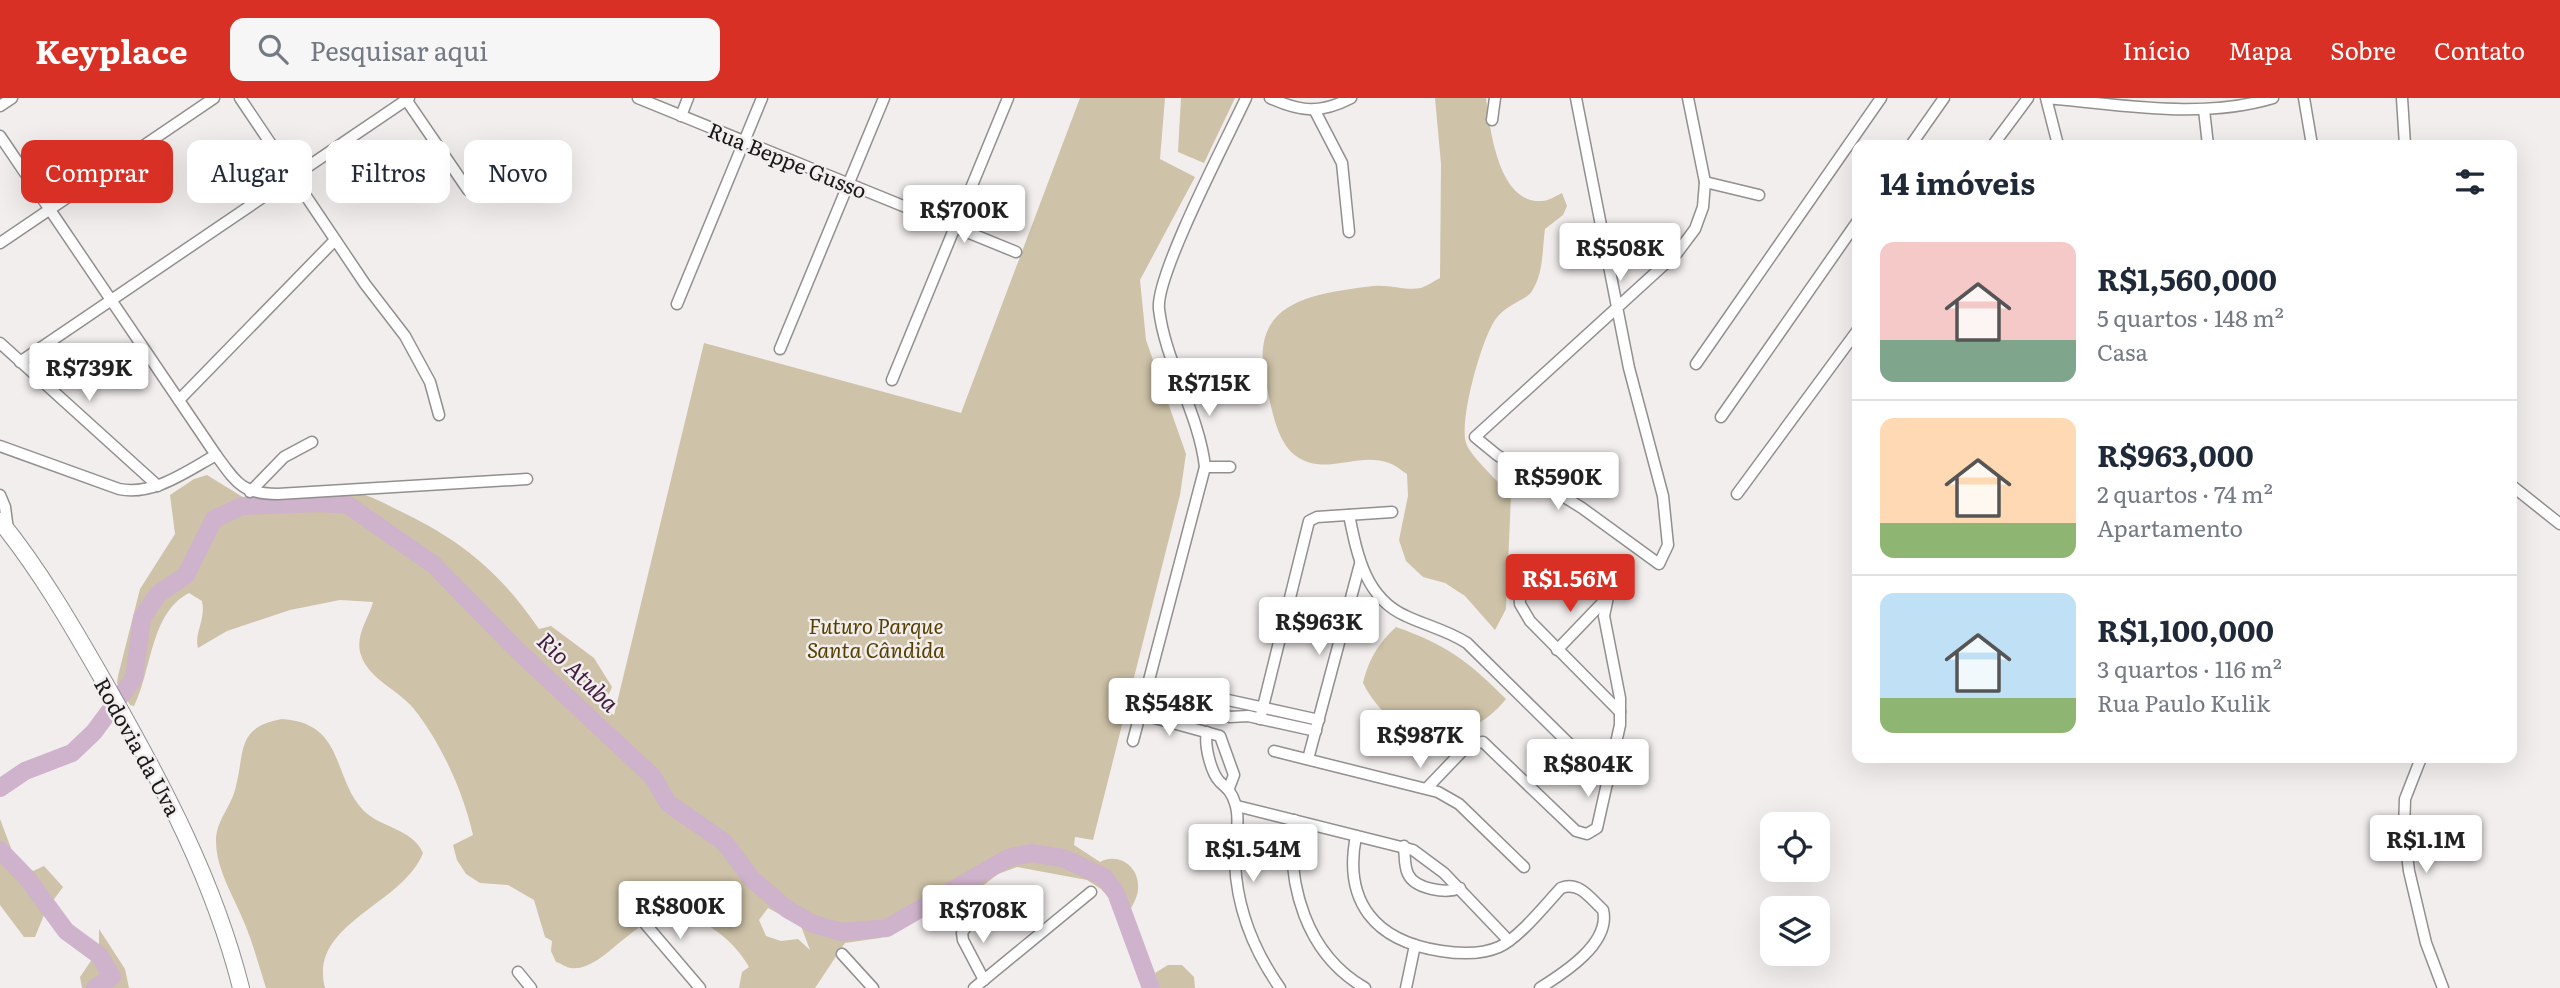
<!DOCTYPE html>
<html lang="pt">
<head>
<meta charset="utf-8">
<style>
	:root { --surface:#fff; --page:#f6f6f7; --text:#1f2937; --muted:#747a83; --line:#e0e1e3; --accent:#d93025 }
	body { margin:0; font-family:Literata,serif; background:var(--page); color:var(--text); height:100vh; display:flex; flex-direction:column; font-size:26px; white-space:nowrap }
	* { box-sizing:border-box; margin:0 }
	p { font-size:23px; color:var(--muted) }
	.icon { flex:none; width:38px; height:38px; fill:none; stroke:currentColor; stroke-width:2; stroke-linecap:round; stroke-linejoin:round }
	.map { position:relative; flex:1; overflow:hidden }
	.side { position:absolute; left:1852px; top:42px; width:665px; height:623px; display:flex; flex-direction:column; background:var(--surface); border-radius:14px; box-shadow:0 7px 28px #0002 }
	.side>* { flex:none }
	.guide { position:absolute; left:21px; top:42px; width:665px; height:63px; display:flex; gap:14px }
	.fabs { position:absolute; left:1760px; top:714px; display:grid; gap:14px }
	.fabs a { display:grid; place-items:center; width:70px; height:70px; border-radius:14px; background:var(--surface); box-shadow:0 7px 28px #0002; font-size:35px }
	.price { position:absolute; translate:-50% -60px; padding:0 16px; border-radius:7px; background:#fff; color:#222; font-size:23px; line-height:46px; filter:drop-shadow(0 2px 4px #0008) }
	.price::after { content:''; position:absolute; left:50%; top:42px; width:21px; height:16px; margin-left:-10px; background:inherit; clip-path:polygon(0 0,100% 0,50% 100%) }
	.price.current { background:var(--accent); color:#fff }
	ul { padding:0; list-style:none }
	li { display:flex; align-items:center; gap:21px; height:175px; padding:0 28px }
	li+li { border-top:2px solid var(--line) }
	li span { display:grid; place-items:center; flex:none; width:196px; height:140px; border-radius:14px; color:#555 }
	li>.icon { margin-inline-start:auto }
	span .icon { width:84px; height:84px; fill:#fffc; stroke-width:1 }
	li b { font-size:30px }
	h2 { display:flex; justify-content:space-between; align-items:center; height:84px; padding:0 28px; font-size:30px }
	.tag { padding:0 24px; border-radius:14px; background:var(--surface); box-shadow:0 7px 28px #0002; font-size:24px; line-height:63px }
	.tag.current { background:var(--accent); color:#fff }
	header { display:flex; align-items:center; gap:42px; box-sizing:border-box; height:98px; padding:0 35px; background:var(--accent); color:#fff }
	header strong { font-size:33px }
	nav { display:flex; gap:38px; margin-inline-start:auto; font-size:24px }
	.search { width:490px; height:63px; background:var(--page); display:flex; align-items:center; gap:18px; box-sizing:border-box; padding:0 24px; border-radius:14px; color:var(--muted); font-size:26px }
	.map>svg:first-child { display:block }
	.green { fill:#cec2a8; fill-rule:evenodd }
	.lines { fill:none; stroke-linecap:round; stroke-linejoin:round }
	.river { stroke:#cfb2cb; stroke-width:18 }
	.minor-casing { stroke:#928f8e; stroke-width:13 }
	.highway-casing { stroke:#928f8e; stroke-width:18 }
	.minor { stroke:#fff; stroke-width:10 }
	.highway { stroke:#fff; stroke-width:16 }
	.labels { text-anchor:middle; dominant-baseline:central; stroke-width:5; stroke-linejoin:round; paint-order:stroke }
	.street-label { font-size:21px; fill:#191818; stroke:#f2eeed }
	.park-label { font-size:21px; font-style:italic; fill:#564001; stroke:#f2eeed }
	.water-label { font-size:23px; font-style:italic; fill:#421c3f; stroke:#f2eeed }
</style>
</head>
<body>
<header>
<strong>Keyplace</strong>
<div class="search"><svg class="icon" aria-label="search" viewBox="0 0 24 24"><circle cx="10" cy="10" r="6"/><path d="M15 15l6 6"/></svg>Pesquisar aqui</div>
<nav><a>Início</a><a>Mapa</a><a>Sobre</a><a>Contato</a></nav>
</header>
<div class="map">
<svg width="2560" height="890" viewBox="0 0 2560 890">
	<rect width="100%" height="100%" fill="#f2eeed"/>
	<g class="green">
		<path d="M1080 0H1165L1160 61 1195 79 1140 182 1146 242 1186 356 1180 397 1093 742 1075 739 1074 747 1100 764C1119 754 1140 769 1138 791 1138 799 1131 810 1127 818L1101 791 1087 782 1017 769 998 776 971 797 950 800 880 840 845 845 815 890H739L742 874 749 869C740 853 727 840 712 830 646 784 612 875 571 870 567 870 560 865 556 864L551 853 552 843 545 839 534 802 508 787 480 785 466 776 457 762 453 747 473 737C463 693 442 647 414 611 398 591 367 581 360 554 356 535 369 520 373 504L340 502 290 512 227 533 198 550C194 535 206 522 202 503L189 495C150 515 152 573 134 608L130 607 117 585 118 578 140 491 175 436 170 397 194 381 207 377 246 401 357 395C375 399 389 408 406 416 465 445 502 477 539 531L551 528 594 560 612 589 609 596 596 599 585 596 614 617 704 245 961 315ZM768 810 801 828 810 852 798 841 781 843 766 838 759 822Z"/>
		<path d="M1181 0H1235L1204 65 1178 54Z"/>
		<path d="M1435 0H1486C1490 30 1498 106 1542 103 1548 103 1556 98 1562 95L1567 108 1563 117 1545 131C1542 152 1544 174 1532 193 1527 202 1506 206 1495 222 1481 243 1459 322 1466 345 1470 358 1500 385 1511 398L1506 511 1495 532 1465 498 1445 485 1423 479 1406 463 1399 442 1408 398 1407 376C1401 372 1395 367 1389 365 1358 353 1325 379 1296 358 1276 344 1271 307 1266 285 1247 203 1311 196 1373 188 1389 186 1407 193 1421 190 1427 188 1434 183 1440 180L1441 66Z"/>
		<path d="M1396 529C1447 547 1468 563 1506 601 1481 632 1442 647 1403 638 1390 619 1373 606 1363 585 1369 561 1378 546 1396 529Z"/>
		<path d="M282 621C345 625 332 679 363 712 382 731 412 730 423 755 402 808 308 825 325 890H266C259 868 253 845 244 824 234 799 216 771 216 743 216 722 232 708 236 688 245 653 236 629 282 621Z"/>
		<path d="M0 721 17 766 33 773 44 768 63 789 46 812 35 839H24L0 807Z"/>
		<path d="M99 831 125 871 129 890H82L80 879 99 851Z"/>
		<path d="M1168 867H1182L1194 879 1195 890H1160L1155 875Z"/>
	</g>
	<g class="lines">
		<g class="river">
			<path d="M0 690 25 673 72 655 94 634 134 580 142 520 158 496 186 477 214 421 242 408 321 405 348 407 434 467 515 550 653 679 668 705 724 744 752 781 787 811 813 826 842 834 887 830 1008 760 1031 755 1063 760 1104 779 1116 795 1151 890"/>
			<path d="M0 752 27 780 66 833 100 858 112 879 95 890"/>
		</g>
		<g class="minor-casing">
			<g id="minor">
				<path d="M240 0 365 186 405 238 430 284 439 317"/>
				<path d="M405 0 468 92"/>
				<path d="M638 0 1016 154"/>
				<path d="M1270 0C1301 14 1320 16 1351 0"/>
				<path d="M1576 0 1629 270 1663 398 1668 447 1659 466 1582 410 1497 357 1475 339 1677 155 1695 131 1703 109 1705 84 1688 0"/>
				<path d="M2304 0 2312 47"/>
				<path d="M2402 0 2405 47"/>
				<path d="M0 8 12 0"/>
				<path d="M2204 12 2208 47"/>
				<path d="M1315 13 1342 65 1349 134"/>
				<path d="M681 18 688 0"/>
				<path d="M1492 22 1495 0"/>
				<path d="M0 38 216 357C236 384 241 396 278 396L527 381"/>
				<path d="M1911 47 1944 0"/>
				<path d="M1993 47 2028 0"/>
				<path d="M2058 47 2046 0C2120 6 2200 22 2273 0"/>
				<path d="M1705 84 1759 97"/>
				<path d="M0 145 214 0"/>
				<path d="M677 206 762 0"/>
				<path d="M0 245 158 388"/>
				<path d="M780 251 884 0"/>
				<path d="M20 264 409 0"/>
				<path d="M1696 266 1881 0"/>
				<path d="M892 282 1008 0"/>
				<path d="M179 302 335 142"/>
				<path d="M1721 319 1857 124"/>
				<path d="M0 348 119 391C154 398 187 373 216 357"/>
				<path d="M1205 369H1230"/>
				<path d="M2511 387 2560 426"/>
				<path d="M250 394 284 359 312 344"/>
				<path d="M1737 396 1857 233"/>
				<path d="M0 397 5 409 8 432"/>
				<path d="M1349 417C1357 456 1365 500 1406 518 1427 528 1447 532 1467 545L1608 684"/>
				<path d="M1518 466 1520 506 1530 523 1620 614"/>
				<path d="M1557 552 1605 502"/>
				<path d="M1149 585 1196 595"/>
				<path d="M1140 616 1220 638 1234 677 1229 690"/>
				<path d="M1260 621 1309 423 1317 419 1392 414"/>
				<path d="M1316 633 1248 618 1230 619 1218 614 1196 595 1319 622"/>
				<path d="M1207 634C1204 647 1211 675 1220 684 1228 691 1232 695 1235 705 1241 722 1234 747 1235 765 1237 810 1254 853 1280 890"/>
				<path d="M1133 643 1205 369C1199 315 1165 264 1159 211 1155 178 1228 39 1246 0"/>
				<path d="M1274 653 1438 694 1459 706 1524 769"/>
				<path d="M2421 660 2405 701 2404 733 2409 773 2426 845 2443 890"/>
				<path d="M1308 661 1360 466"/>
				<path d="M1427 690 1469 646 1483 644 1576 733 1587 736 1597 730 1620 627V600L1604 518 1615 466"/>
				<path d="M1237 708 1413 752 1444 775 1509 843"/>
				<path d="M1294 722C1286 786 1306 856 1365 890"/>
				<path d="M1356 738C1343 804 1375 843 1441 853 1460 856 1481 857 1499 849 1519 840 1545 807 1561 790 1579 783 1590 800 1603 812 1611 845 1564 875 1540 890"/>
				<path d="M1404 748C1405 757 1404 768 1408 776 1415 791 1446 796 1460 790"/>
				<path d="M978 811 962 835 963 842 984 882"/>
				<path d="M636 815 700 890"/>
				<path d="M842 856 873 890"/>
				<path d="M518 874 531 890"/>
				<path d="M974 890 1091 794"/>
				<path d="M1406 890 1415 847"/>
			</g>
		</g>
		<g class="highway-casing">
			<path id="highway" d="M0 423C43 476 76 535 110 594 164 689 214 783 241 890"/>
		</g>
		<use href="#minor" class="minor"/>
		<use href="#highway" class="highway"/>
	</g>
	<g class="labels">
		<g class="street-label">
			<text transform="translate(788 61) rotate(22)">Rua Beppe Gusso</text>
			<text transform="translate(139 648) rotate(61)">Rodovia da Uva</text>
		</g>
		<g class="park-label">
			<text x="876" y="526">Futuro Parque<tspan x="876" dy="24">Santa Cândida</tspan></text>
		</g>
		<g class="water-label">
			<text transform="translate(579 573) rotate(44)">Rio Atuba</text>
		</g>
	</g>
</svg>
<div class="fabs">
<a><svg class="icon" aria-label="locate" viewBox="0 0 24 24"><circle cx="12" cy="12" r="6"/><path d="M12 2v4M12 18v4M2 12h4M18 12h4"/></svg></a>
<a><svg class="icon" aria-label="layers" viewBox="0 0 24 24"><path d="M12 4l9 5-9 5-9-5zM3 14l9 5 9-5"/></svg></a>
</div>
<b class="price" style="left:964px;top:147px">R$700K</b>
<b class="price" style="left:1620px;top:185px">R$508K</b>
<b class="price" style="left:89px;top:305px">R$739K</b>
<b class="price" style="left:1209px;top:320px">R$715K</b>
<b class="price" style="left:1558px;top:414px">R$590K</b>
<b class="price current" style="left:1570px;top:516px">R$1.56M</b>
<b class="price" style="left:1319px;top:559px">R$963K</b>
<b class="price" style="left:1169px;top:640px">R$548K</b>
<b class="price" style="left:1420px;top:672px">R$987K</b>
<b class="price" style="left:1588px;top:701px">R$804K</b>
<b class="price" style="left:2426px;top:777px">R$1.1M</b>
<b class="price" style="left:1253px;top:786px">R$1.54M</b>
<b class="price" style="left:680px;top:843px">R$800K</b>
<b class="price" style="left:983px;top:847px">R$708K</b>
<div class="guide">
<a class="tag current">Comprar</a>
<a class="tag">Alugar</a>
<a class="tag">Filtros</a>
<a class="tag">Novo</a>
</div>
<section class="side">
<h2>14 imóveis<svg class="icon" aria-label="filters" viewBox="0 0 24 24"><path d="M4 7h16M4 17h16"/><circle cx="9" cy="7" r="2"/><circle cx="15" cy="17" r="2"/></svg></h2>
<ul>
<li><span style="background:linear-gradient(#f6c9c9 70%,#7fa58c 0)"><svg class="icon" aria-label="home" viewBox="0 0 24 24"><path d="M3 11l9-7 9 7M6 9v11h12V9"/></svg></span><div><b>R$1,560,000</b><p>5 quartos · 148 m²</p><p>Casa</p></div></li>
<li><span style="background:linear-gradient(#ffd9b3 75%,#8fb573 0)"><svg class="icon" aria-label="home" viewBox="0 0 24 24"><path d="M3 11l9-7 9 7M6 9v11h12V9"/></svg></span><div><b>R$963,000</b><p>2 quartos · 74 m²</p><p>Apartamento</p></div></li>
<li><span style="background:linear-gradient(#bfe0f5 75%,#8fb573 0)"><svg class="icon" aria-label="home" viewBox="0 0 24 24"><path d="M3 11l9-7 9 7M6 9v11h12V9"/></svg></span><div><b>R$1,100,000</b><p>3 quartos · 116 m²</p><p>Rua Paulo Kulik</p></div></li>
</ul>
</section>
</div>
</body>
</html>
